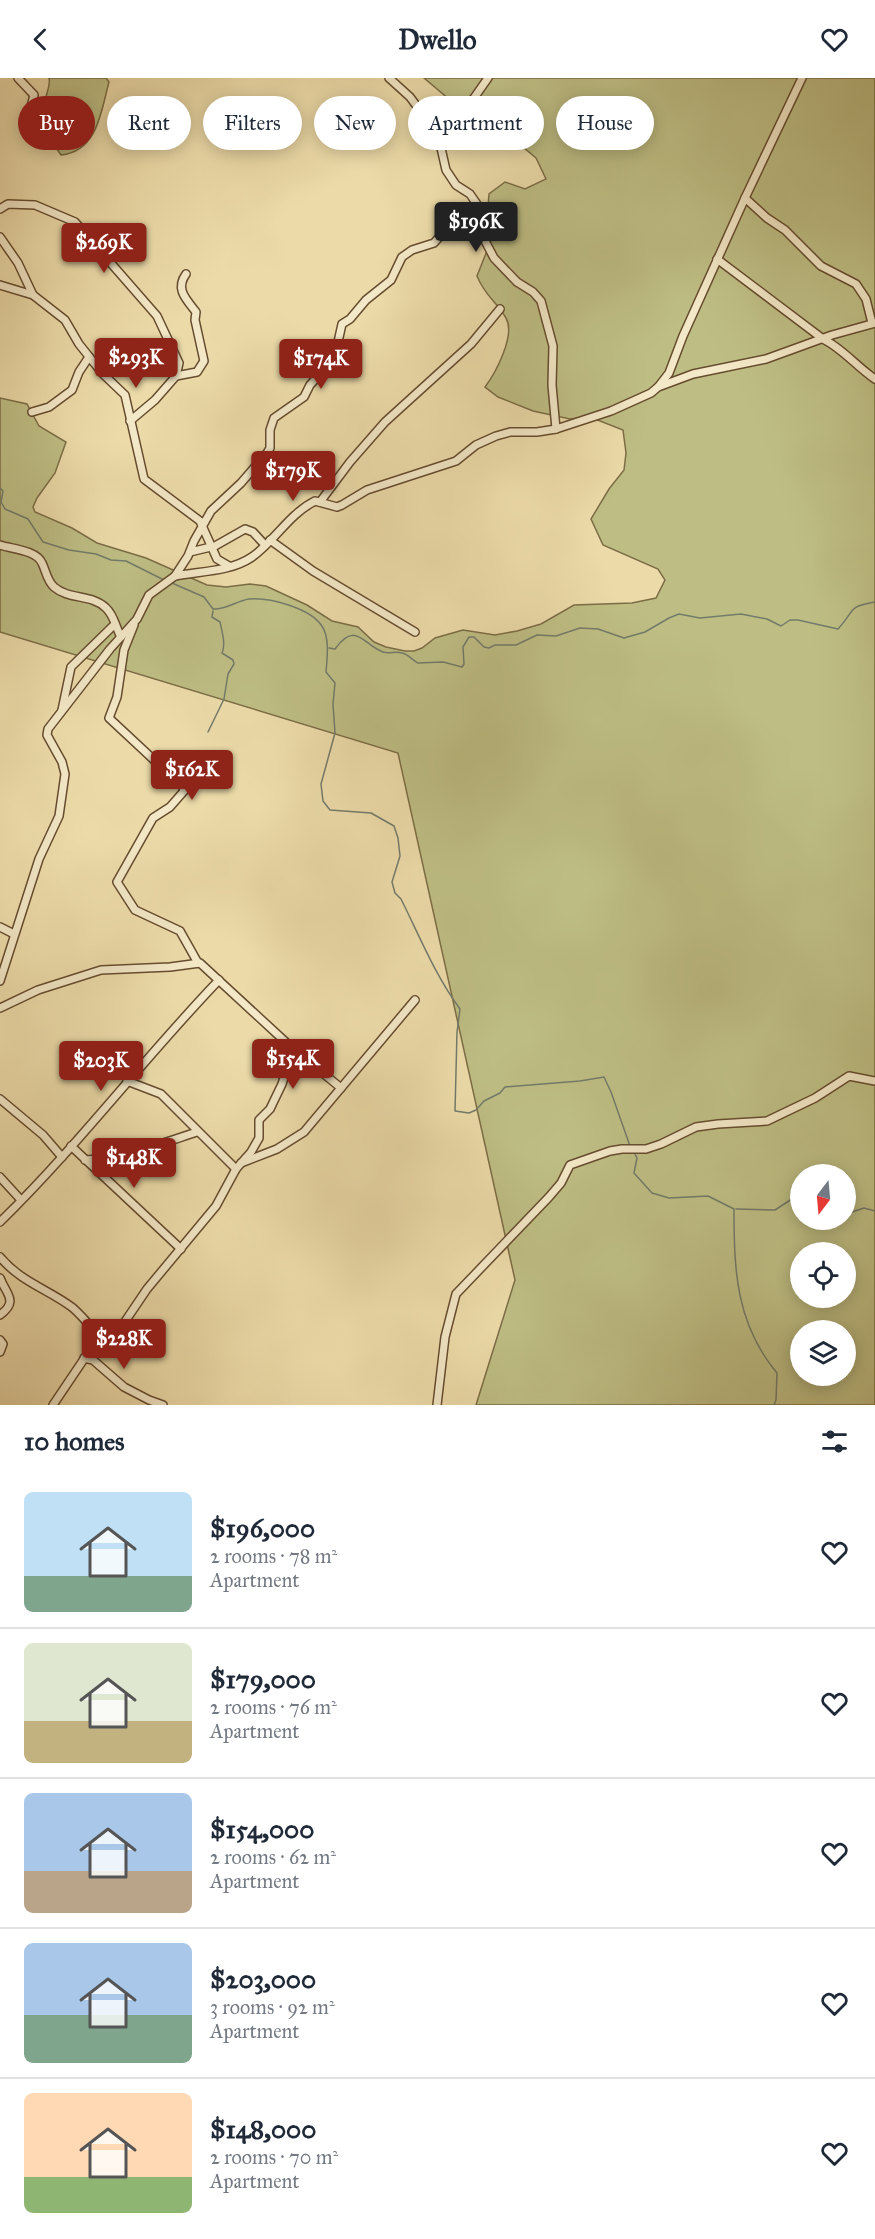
<!DOCTYPE html>
<html lang="en">
<head>
<meta charset="utf-8">
<style>
	:root { --surface:#fff; --page:#f6f6f7; --text:#1f2937; --muted:#747a83; --line:#e0e1e3; --accent:#8f2418 }
	body { margin:0; font-family:"IM FELL Great Primer",serif; background:var(--page); color:var(--text); height:100vh; display:flex; flex-direction:column; font-size:22px; white-space:nowrap }
	* { box-sizing:border-box; margin:0 }
	p { font-size:20px; color:var(--muted) }
	.icon { flex:none; width:33px; height:33px; fill:none; stroke:currentColor; stroke-width:2; stroke-linecap:round; stroke-linejoin:round }
	.map { position:relative; height:1327px; overflow:hidden }
	.side { display:flex; flex-direction:column; background:var(--surface); flex:1 }
	.side>* { flex:none }
	.guide { position:absolute; left:18px; top:18px; width:840px; height:54px; display:flex; gap:12px }
	.needle { width:39px; rotate:196deg }
	.buttons { position:absolute; left:790px; top:1086px; display:grid; gap:12px }
	.buttons a { display:grid; place-items:center; width:66px; height:66px; border-radius:50%; background:var(--surface); box-shadow:0 3px 15px #0003; font-size:30px }
	.price { position:absolute; translate:-50% -51px; padding:0 14px; border-radius:6px; background:var(--accent); color:#fff; font-size:20px; line-height:39px; filter:drop-shadow(0 2px 3px #0008) }
	.price::after { content:''; position:absolute; left:50%; top:36px; width:18px; height:14px; margin-left:-9px; background:inherit; clip-path:polygon(0 0,100% 0,50% 100%) }
	.price.on { background:#222; color:#fff }
	ul { padding:0; list-style:none }
	li { display:flex; align-items:center; gap:18px; height:150px; padding:0 24px }
	li+li { border-top:2px solid var(--line) }
	li span { display:grid; place-items:center; flex:none; width:168px; height:120px; border-radius:9px; color:#555 }
	li>.icon { margin-inline-start:auto }
	span .icon { width:72px; height:72px; fill:#fffc; stroke-width:1 }
	li b { font-size:26px }
	h2 { display:flex; justify-content:space-between; align-items:center; height:72px; padding:0 24px; font-size:26px }
	.pill { padding:0 21px; border-radius:27px; background:var(--surface); box-shadow:0 3px 15px #0003; font-size:21px; line-height:54px }
	.pill.on { background:var(--accent); color:#fff }
	header { display:flex; justify-content:space-between; align-items:center; height:78px; padding:0 24px; background:var(--surface); font-size:27px; font-weight:700 }
	.map>svg:first-child { display:block }
	.green { fill:#bebe84; stroke:#7c6d45; stroke-width:1.5; fill-rule:evenodd }
	.lines { fill:none; stroke-linecap:round; stroke-linejoin:round }
	.stream { stroke:#737b6b; stroke-width:1.5 }
	.minor-casing { stroke:#664c2f; stroke-width:10 }
	.minor { stroke:#f3e8c7; stroke-width:7 }
</style>
</head>
<body>
<header><svg class="icon" aria-label="back" viewBox="0 0 24 24"><path d="M15 5l-7 7 7 7"/></svg>Dwello<svg class="icon" aria-label="heart" viewBox="0 0 24 24"><path d="M12 20l-8-8c-3-5 5-10 8-4 3-6 11-1 8 4z"/></svg></header>
<div class="map">
<svg width="875" height="1327" viewBox="0 0 875 1327">
	<rect width="100%" height="100%" fill="#ecdba9"/>
	<filter id="stains"><feTurbulence type="fractalNoise" baseFrequency=".00333" numOctaves="4"/><feColorMatrix values="0 0 0 0 .2 0 0 0 0 .09 0 0 0 0 .02 0 0 0 .5 -.17"/></filter>
	<radialGradient id="worn" r=".72"><stop offset=".6" stop-color="#630" stop-opacity="0"/><stop offset="1" stop-color="#630" stop-opacity=".3"/></radialGradient>
	<g class="green">
		<path d="M49 0H106L109 4C101 33 98 73 61 77 50 62 42 42 45 23 46 15 51 8 49 0Z"/>
		<path d="M424 0H875V1327H476L515 1202 398 675 0 554V320L27 326 39 348 66 364 55 395 37 420 33 429 35 434 72 450 97 465 146 480 207 507 226 509 250 506 266 508 307 527 332 543 358 549 374 564 386 569 405 573H414L422 570 435 560 463 552 495 557 517 553 541 546 574 527 632 525 656 520 665 502 658 491 603 467 591 441 609 411 624 392 626 375 623 352 590 339 570 341 533 333 498 319 485 309C495 296 516 257 506 240 496 223 485 218 477 198L494 155 487 142 489 116 505 104 525 111 546 101 536 80 499 49 473 46 463 33ZM801 1096H846V1142H801ZM801 1174H846V1220H801ZM801 1252H846V1298H801Z"/>
	</g>
	<g class="lines">
		<g class="stream">
			<path d="M0 410 3 413 1 424 5 431 28 441 43 464 69 472 96 476 111 482 126 483 164 502"/>
			<path d="M172 505 204 519 213 531C226 532 236 523 249 521 269 519 310 530 322 548 330 560 327 581 326 594L335 605 333 626 335 655 321 706 323 723 330 732 371 735 394 748 398 760 400 778 392 804 395 815 401 821C420 859 435 897 460 931L457 954 455 1033 469 1035 476 1032 484 1023 500 1015 505 1009 580 1003 604 999 611 1014 630 1068"/>
			<path d="M329 570 335 571C356 542 363 567 383 574 389 576 396 573 402 575 408 576 412 582 418 585L443 584 462 589 464 586 463 569 469 559H474L484 569 489 570 495 567H516L537 557 556 558 580 550 598 551 624 560 645 554 669 540 679 536 700 540 741 536 767 541 781 548 790 542H798L838 551C856 532 846 529 875 524"/>
			<path d="M208 654 224 621 228 596 234 586 233 582 222 575C226 566 222 554 220 544L212 539 213 533"/>
			<path d="M634 1074 637 1080 634 1095 652 1115 669 1120 708 1118 734 1131C734 1193 736 1246 777 1295L776 1322 774 1327"/>
			<path d="M736 1131 775 1132 801 1115"/>
			<path d="M846 1131 852 1134 864 1130 875 1133"/>
		</g>
		<g class="minor-casing">
			<g id="minor">
				<path d="M18 0 34 17 27 44"/>
				<path d="M389 0 410 19 424 38 441 70 446 92 456 107 470 116 481 132 483 137V159L494 180 517 204 533 214 541 223 553 268 552 307 556 351"/>
				<path d="M441 70 461 33 474 20 488 0"/>
				<path d="M745 120 767 140 785 152 821 188 856 206 866 221 872 245"/>
				<path d="M0 131 8 126 35 127 75 144 157 238 179 285 176 298"/>
				<path d="M0 159 18 185 33 217 65 242 79 266 103 296 125 317 144 401 200 443 217 481 229 488"/>
				<path d="M717 181 823 261C842 270 857 289 875 301"/>
				<path d="M0 207 33 217"/>
				<path d="M659 308 669 295 683 258 745 120 802 0"/>
				<path d="M32 334 49 329 72 312 79 294 89 279"/>
				<path d="M130 343 155 322 176 298 197 294 204 283 195 242 196 234C186 221 175 211 186 196"/>
				<path d="M320 424 350 384 385 344 471 266 500 231"/>
				<path d="M270 462 313 493 415 554"/>
				<path d="M0 467C12 471 36 472 42 485 46 493 47 503 54 509 69 522 92 516 106 530 114 537 116 550 121 559"/>
				<path d="M190 474 215 468 245 451 253 454 265 467"/>
				<path d="M175 498 188 478 194 463 211 433 241 405 267 375 270 370V352L274 340 304 319 310 307 321 295 338 264 342 246 350 241 366 222 391 202 402 179 412 172 434 165 449 148 482 135"/>
				<path d="M134 547 124 572 117 619 109 640 183 709 184 713 170 729 153 740 117 804 135 832 180 853 198 885"/>
				<path d="M62 632 71 589 115 546"/>
				<path d="M0 849 14 856"/>
				<path d="M0 903 39 781 59 738 65 696 62 684 47 657 48 651 110 571 137 541 149 517 175 498C200 493 230 494 252 479 274 464 289 436 315 423L337 429 342 427 367 412 456 383 476 367 496 358 510 354H537L556 351 611 333 651 315 658 309 693 296 766 281 832 257 875 245"/>
				<path d="M0 930 38 912 101 892 170 889 200 885 290 968 287 990 282 1006 270 1031 259 1042V1060L251 1074 236 1091 216 1128 147 1211 122 1248 102 1261 90 1272 53 1327"/>
				<path d="M290 968 341 1010"/>
				<path d="M127 1003 161 1016 236 1091"/>
				<path d="M0 1021 43 1057 62 1079"/>
				<path d="M71 1068 181 1171"/>
				<path d="M85 1082C124 1080 160 1066 197 1054"/>
				<path d="M241 1085 277 1071 304 1054 415 922"/>
				<path d="M0 1099 21 1122"/>
				<path d="M0 1144C77 1069 144 980 219 902"/>
				<path d="M0 1179C22 1205 48 1211 73 1230 83 1239 92 1250 102 1261"/>
				<path d="M0 1200C6 1216 19 1223 0 1237"/>
				<path d="M0 1262 3 1266 0 1274"/>
				<path d="M84 1280 93 1282 124 1309 149 1322 163 1327"/>
				<path d="M437 1327 445 1259 456 1216 549 1119 561 1105 570 1087 610 1073 622 1071H646L661 1066 696 1049 718 1046 767 1043 815 1020 849 998 875 1003"/>
			</g>
		</g>
		<use href="#minor" class="minor"/>
	</g>
	<rect width="100%" height="100%" filter="url(#stains)"/>
	<rect width="100%" height="100%" fill="url(#worn)"/>
</svg>
<div class="buttons">
<a><svg class="needle" viewBox="-14 -14 28 28"><path d="M0-13l5 13h-10z" fill="#e53935"/><path d="M0 13l5-13h-10z" fill="#747a83"/></svg></a>
<a><svg class="icon" aria-label="locate" viewBox="0 0 24 24"><circle cx="12" cy="12" r="6"/><path d="M12 2v4M12 18v4M2 12h4M18 12h4"/></svg></a>
<a><svg class="icon" aria-label="layers" viewBox="0 0 24 24"><path d="M12 4l9 5-9 5-9-5zM3 14l9 5 9-5"/></svg></a>
</div>
<b class="price on" style="left:476px;top:175px">$196K</b>
<b class="price" style="left:104px;top:196px">$269K</b>
<b class="price" style="left:136px;top:311px">$293K</b>
<b class="price" style="left:321px;top:312px">$174K</b>
<b class="price" style="left:293px;top:424px">$179K</b>
<b class="price" style="left:192px;top:723px">$162K</b>
<b class="price" style="left:293px;top:1012px">$154K</b>
<b class="price" style="left:101px;top:1014px">$203K</b>
<b class="price" style="left:134px;top:1111px">$148K</b>
<b class="price" style="left:124px;top:1292px">$228K</b>
<div class="guide">
<a class="pill on">Buy</a>
<a class="pill">Rent</a>
<a class="pill">Filters</a>
<a class="pill">New</a>
<a class="pill">Apartment</a>
<a class="pill">House</a>
</div>
</div>
<section class="side">
<h2>10 homes<svg class="icon" aria-label="filters" viewBox="0 0 24 24"><path d="M4 7h16M4 17h16"/><circle cx="9" cy="7" r="2"/><circle cx="15" cy="17" r="2"/></svg></h2>
<ul>
<li><span style="background:linear-gradient(#bfe0f5 70%,#7fa58c 0)"><svg class="icon" aria-label="home" viewBox="0 0 24 24"><path d="M3 11l9-7 9 7M6 9v11h12V9"/></svg></span><div><b>$196,000</b><p>2 rooms · 78 m²</p><p>Apartment</p></div><svg class="icon" aria-label="heart" viewBox="0 0 24 24"><path d="M12 20l-8-8c-3-5 5-10 8-4 3-6 11-1 8 4z"/></svg></li>
<li><span style="background:linear-gradient(#dfe7d0 65%,#c2b280 0)"><svg class="icon" aria-label="home" viewBox="0 0 24 24"><path d="M3 11l9-7 9 7M6 9v11h12V9"/></svg></span><div><b>$179,000</b><p>2 rooms · 76 m²</p><p>Apartment</p></div><svg class="icon" aria-label="heart" viewBox="0 0 24 24"><path d="M12 20l-8-8c-3-5 5-10 8-4 3-6 11-1 8 4z"/></svg></li>
<li><span style="background:linear-gradient(#a9c7e8 65%,#b9a48a 0)"><svg class="icon" aria-label="home" viewBox="0 0 24 24"><path d="M3 11l9-7 9 7M6 9v11h12V9"/></svg></span><div><b>$154,000</b><p>2 rooms · 62 m²</p><p>Apartment</p></div><svg class="icon" aria-label="heart" viewBox="0 0 24 24"><path d="M12 20l-8-8c-3-5 5-10 8-4 3-6 11-1 8 4z"/></svg></li>
<li><span style="background:linear-gradient(#a9c7e8 60%,#7fa58c 0)"><svg class="icon" aria-label="home" viewBox="0 0 24 24"><path d="M3 11l9-7 9 7M6 9v11h12V9"/></svg></span><div><b>$203,000</b><p>3 rooms · 92 m²</p><p>Apartment</p></div><svg class="icon" aria-label="heart" viewBox="0 0 24 24"><path d="M12 20l-8-8c-3-5 5-10 8-4 3-6 11-1 8 4z"/></svg></li>
<li><span style="background:linear-gradient(#ffd9b3 70%,#8fb573 0)"><svg class="icon" aria-label="home" viewBox="0 0 24 24"><path d="M3 11l9-7 9 7M6 9v11h12V9"/></svg></span><div><b>$148,000</b><p>2 rooms · 70 m²</p><p>Apartment</p></div><svg class="icon" aria-label="heart" viewBox="0 0 24 24"><path d="M12 20l-8-8c-3-5 5-10 8-4 3-6 11-1 8 4z"/></svg></li>
</ul>
</section>
</body>
</html>
